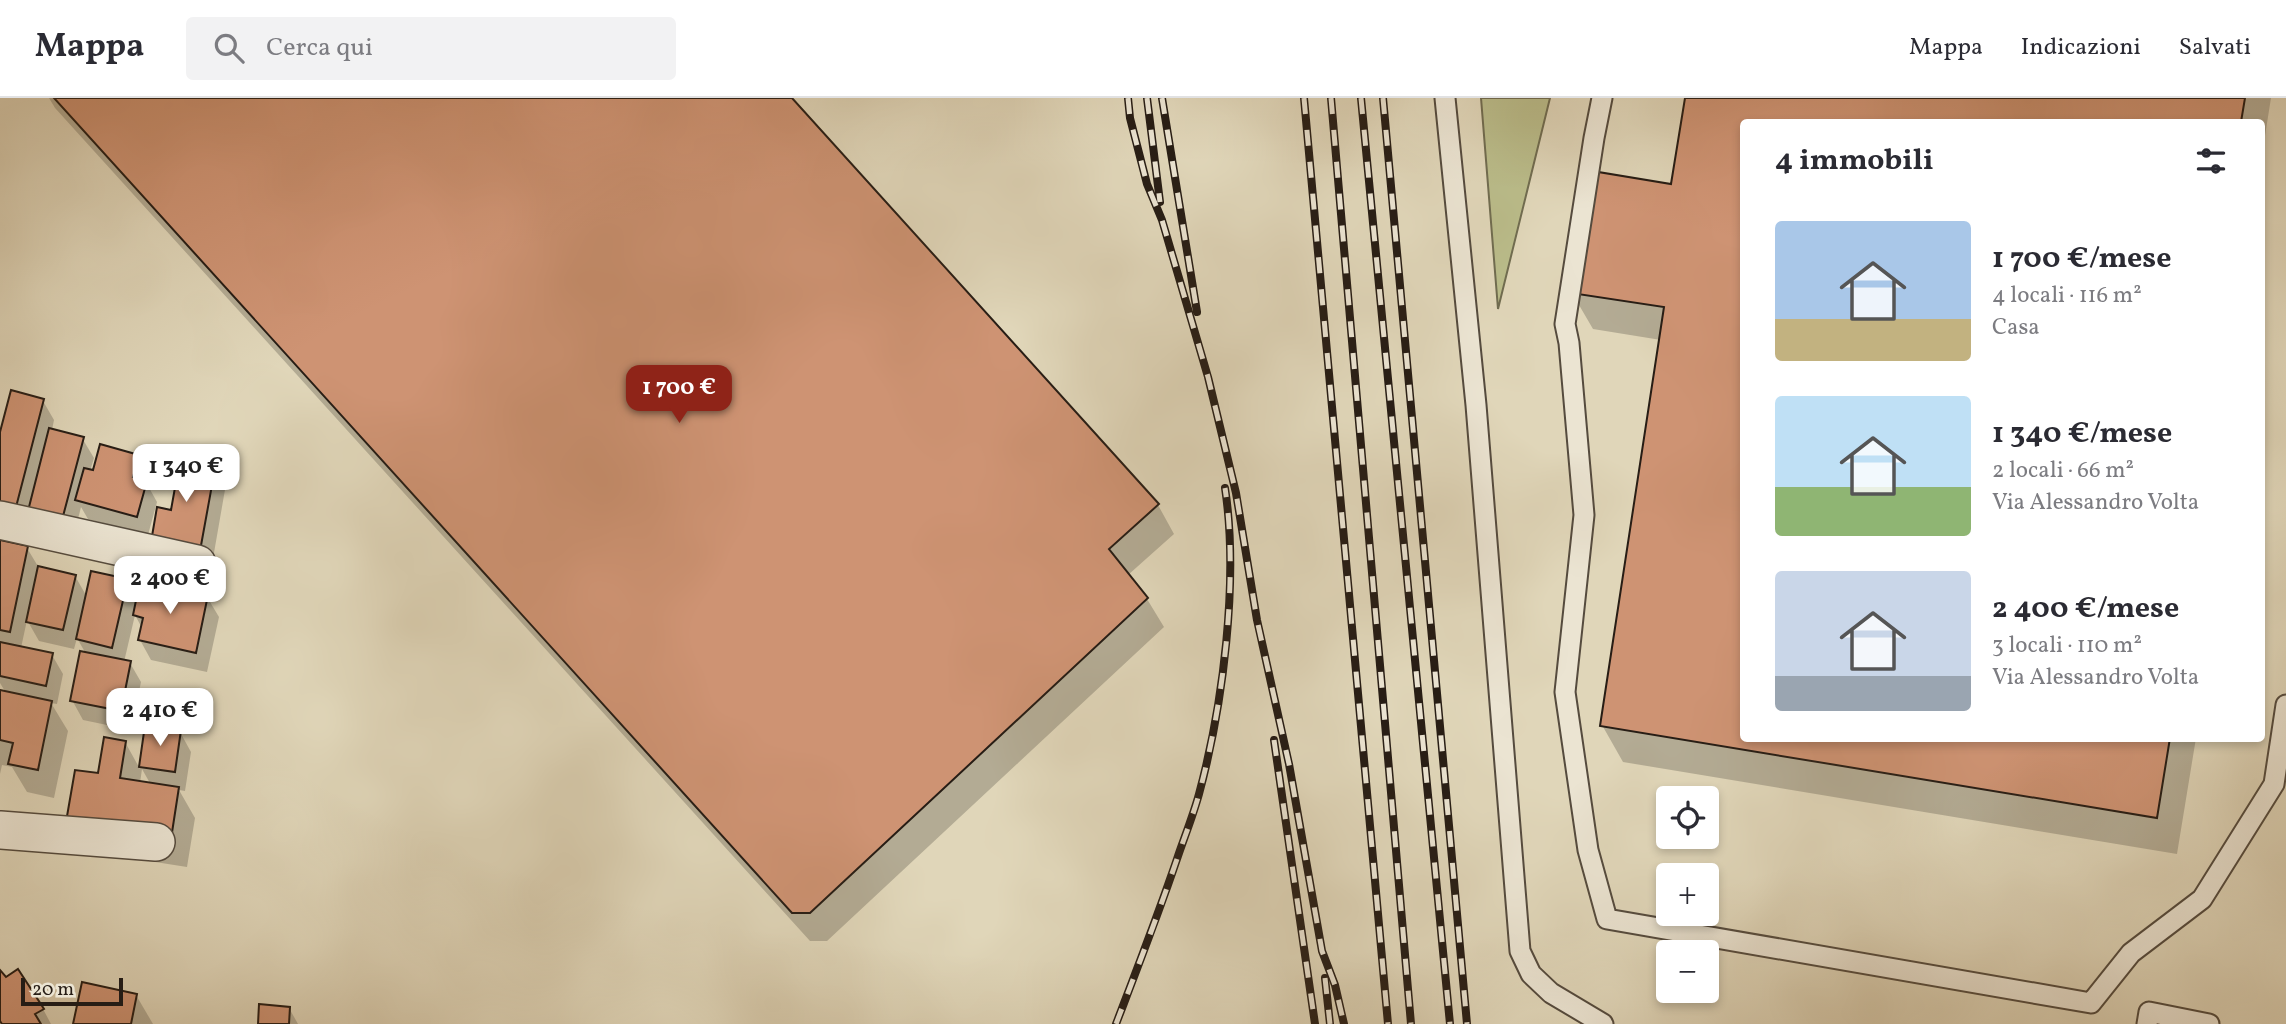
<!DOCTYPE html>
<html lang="it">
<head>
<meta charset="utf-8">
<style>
	:root { --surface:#fff; --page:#f2f2f3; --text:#2b2b33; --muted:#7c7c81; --line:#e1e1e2; --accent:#8f2418 }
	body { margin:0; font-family:Vollkorn,serif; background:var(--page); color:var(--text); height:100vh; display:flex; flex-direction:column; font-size:26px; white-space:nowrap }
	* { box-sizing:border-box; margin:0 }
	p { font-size:23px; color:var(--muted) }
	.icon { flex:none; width:38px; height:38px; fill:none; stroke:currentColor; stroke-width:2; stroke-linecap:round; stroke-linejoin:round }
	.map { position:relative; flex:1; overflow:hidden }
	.panel { position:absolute; left:1740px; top:21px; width:525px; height:623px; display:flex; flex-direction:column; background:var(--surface); border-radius:7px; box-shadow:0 4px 10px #0003 }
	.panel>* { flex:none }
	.buttons { position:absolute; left:1656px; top:688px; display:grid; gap:14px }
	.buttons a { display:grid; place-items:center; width:63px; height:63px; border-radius:7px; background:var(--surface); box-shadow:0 4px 10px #0003; font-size:35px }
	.scale { position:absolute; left:21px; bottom:18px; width:102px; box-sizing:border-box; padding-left:7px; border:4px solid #271d15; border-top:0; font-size:19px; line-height:24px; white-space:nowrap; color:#271d15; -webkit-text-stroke:5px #ebe4d2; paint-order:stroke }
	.price { position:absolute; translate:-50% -60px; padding:0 16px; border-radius:14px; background:#fff; color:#222; font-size:23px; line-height:46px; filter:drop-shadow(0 2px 4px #0008) }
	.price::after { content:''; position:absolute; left:50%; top:42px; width:21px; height:16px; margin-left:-10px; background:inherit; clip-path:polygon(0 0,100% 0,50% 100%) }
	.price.active { background:var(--accent); color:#fff }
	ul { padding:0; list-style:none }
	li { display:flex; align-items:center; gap:21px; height:175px; padding:0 35px }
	li span { display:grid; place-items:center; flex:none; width:196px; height:140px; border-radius:7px; color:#555 }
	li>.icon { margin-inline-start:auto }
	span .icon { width:84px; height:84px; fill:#fffc; stroke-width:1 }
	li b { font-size:30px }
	h2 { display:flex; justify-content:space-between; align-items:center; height:84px; padding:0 35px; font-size:30px }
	header { display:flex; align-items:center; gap:42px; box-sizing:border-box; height:98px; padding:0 35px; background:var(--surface); border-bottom:2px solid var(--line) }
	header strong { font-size:33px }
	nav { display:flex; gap:38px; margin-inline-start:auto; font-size:24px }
	.search { width:490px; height:63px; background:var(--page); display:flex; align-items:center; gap:18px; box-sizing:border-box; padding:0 24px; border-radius:7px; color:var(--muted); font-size:26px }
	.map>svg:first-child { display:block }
	.green { fill:#babc8a; stroke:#706c50; stroke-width:2 }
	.shadow { fill:#0003; fill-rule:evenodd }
	.building { fill:#ce9373; stroke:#271d15; stroke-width:2 }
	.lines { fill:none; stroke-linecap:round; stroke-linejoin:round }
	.lane-casing { stroke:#554b3e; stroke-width:23 }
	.street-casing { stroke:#554b3e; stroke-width:40 }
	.lane { stroke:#ebe4d2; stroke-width:19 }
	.street { stroke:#ebe4d2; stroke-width:37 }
	.rail-casing { stroke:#271d15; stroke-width:8 }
	.rail { stroke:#ebe4d2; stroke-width:5; stroke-dasharray:16; stroke-linecap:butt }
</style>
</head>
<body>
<header>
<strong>Mappa</strong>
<div class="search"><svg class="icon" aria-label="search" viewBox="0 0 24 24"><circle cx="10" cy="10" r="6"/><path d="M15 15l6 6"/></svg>Cerca qui</div>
<nav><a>Mappa</a><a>Indicazioni</a><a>Salvati</a></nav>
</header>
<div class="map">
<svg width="2286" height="926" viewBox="0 0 2286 926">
	<rect width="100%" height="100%" fill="#e0d6b9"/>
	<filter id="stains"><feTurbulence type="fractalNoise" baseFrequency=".00286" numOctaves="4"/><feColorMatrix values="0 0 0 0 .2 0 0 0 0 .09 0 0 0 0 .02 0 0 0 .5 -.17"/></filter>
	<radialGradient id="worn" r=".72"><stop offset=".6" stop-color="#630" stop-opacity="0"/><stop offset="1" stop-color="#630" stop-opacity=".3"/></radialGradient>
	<path class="green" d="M1481 0H1550L1498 211Z"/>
	<g class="shadow">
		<path d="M49 0H789L1158 407 1174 436 1128 477 1147 501 1164 529 827 843H810L55 10Z"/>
		<path d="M1687 0H2271L2261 63V24H1743V640H2196L2177 756 1623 664 1602 627 1661 242 1593 231 1572 195 1672 88Z"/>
		<path d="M43 303 54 322 52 332 82 340 94 360 90 373 138 359 149 378 147 386 157 404 148 437 88 421 81 409 73 441 0 421V341Z"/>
		<path d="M215 366 226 386 211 472 172 414 176 395 168 382Z"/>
		<path d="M0 444 27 450 39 470 75 478 87 499 127 483 138 502 207 499 219 519 207 574 151 562 140 542 142 530 135 517 124 564 130 565 141 584 131 632 83 622 72 602 86 556 77 540 74 551 39 543 27 522 21 550 52 557 63 576 57 606 51 605 68 633 54 700 27 694 12 669 2 667 0 676V594L6 595 0 585Z"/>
		<path d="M146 629 180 634 191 654 185 693 179 692 195 720 187 769 85 753 100 677 125 644 140 671ZM142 671 151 687 140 685Z"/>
		<path d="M0 874 43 911 51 926H3L0 922Z"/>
		<path d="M136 897 153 926H74Z"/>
		<path d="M289 910 298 926H259Z"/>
	</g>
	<g class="building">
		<path d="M54 0H792L1159 406 1109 451 1148 500 810 815H792Z"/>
		<path d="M1685 0H2245L2241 24H1743V640H2170L2157 720 1600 628 1664 209 1571 195 1592 73 1671 86Z"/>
		<path d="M11 292 44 301 16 409 0 405V334Z"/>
		<path d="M49 330 84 339 62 422 28 413Z"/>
		<path d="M100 346 139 357 133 379 147 383 137 419 75 402 84 370 93 372Z"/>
		<path d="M171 357 216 365 200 453 151 444 157 409 171 412 176 384 166 382Z"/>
		<path d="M0 442 28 448 10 534 0 532Z"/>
		<path d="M38 468 76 477 63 532 26 524Z"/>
		<path d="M91 473 128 481 112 550 76 541Z"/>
		<path d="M140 483 208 497 196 555 138 542 143 520 133 517Z"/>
		<path d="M0 544 53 555 46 588 0 578Z"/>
		<path d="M80 553 131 563 121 613 70 603Z"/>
		<path d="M0 592 52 603 38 672 8 666 13 645 0 642Z"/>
		<path d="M145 627 181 632 175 674 139 669Z"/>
		<path d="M104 639 126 643 120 680 179 689 171 741 66 724 75 672 98 675Z"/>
		<path d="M18 871 44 911 35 916 41 926H2L0 923V872L6 879Z"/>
		<path d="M82 884 137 896 131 926H73Z"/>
		<path d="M259 906 290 909 289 926H258Z"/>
	</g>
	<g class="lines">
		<g class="lane-casing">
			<g id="lane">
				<path d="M1445 0 1476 307 1520 853 1531 876 1551 895 1603 926"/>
				<path d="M1602 0 1594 40 1565 226 1569 245 1584 417 1565 594 1588 752 1607 821 2091 905 2131 855 2202 801 2274 686 2286 607"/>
				<path d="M2147 926 2149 914 2209 926"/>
			</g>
		</g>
		<g class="street-casing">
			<g id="street">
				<path d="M0 422 197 466"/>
				<path d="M0 732 156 744"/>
			</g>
		</g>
		<use href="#lane" class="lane"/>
		<use href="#street" class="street"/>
		<g class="rail-casing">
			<g id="rail">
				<path d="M1128 0 1130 20 1147 86 1162 122 1208 279 1236 395 1257 522 1289 666 1322 853 1335 887 1344 926"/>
				<path d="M1147 0 1160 104"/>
				<path d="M1162 0 1197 214"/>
				<path d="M1304 0 1388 926"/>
				<path d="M1331 0 1411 926"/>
				<path d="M1361 0 1450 926"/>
				<path d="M1383 0 1467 926"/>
				<path d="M1274 642 1315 926"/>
				<path d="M1325 880 1330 926"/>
				<path d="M1116 926C1137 871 1158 817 1177 761 1184 740 1193 718 1199 696 1223 607 1239 482 1225 390"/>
			</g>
		</g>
		<use href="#rail" class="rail"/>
	</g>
	<rect width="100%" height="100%" filter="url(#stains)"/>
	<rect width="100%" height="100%" fill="url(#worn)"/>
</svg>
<div class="buttons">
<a><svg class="icon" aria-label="locate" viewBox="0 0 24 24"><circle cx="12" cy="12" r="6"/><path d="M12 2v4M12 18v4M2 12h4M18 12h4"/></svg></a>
<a>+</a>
<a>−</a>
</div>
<div class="scale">20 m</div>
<b class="price active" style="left:679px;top:327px">1 700 €</b>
<b class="price" style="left:186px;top:406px">1 340 €</b>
<b class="price" style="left:170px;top:518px">2 400 €</b>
<b class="price" style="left:160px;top:650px">2 410 €</b>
<section class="panel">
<h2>4 immobili<svg class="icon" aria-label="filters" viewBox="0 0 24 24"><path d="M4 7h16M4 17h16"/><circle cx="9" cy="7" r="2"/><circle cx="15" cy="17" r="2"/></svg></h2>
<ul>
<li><span style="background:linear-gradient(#a9c7e8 70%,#c2b280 0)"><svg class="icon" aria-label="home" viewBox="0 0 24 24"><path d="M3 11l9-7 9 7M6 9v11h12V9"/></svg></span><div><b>1 700 €/mese</b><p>4 locali · 116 m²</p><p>Casa</p></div></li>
<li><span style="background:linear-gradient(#bfe0f5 65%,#8fb573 0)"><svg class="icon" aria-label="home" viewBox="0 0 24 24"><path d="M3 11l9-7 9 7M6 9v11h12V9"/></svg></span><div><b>1 340 €/mese</b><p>2 locali · 66 m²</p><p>Via Alessandro Volta</p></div></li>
<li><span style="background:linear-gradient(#c9d6e8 75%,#9aa5b1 0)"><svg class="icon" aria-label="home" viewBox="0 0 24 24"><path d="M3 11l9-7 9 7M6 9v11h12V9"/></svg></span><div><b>2 400 €/mese</b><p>3 locali · 110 m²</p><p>Via Alessandro Volta</p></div></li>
</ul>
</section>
</div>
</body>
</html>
